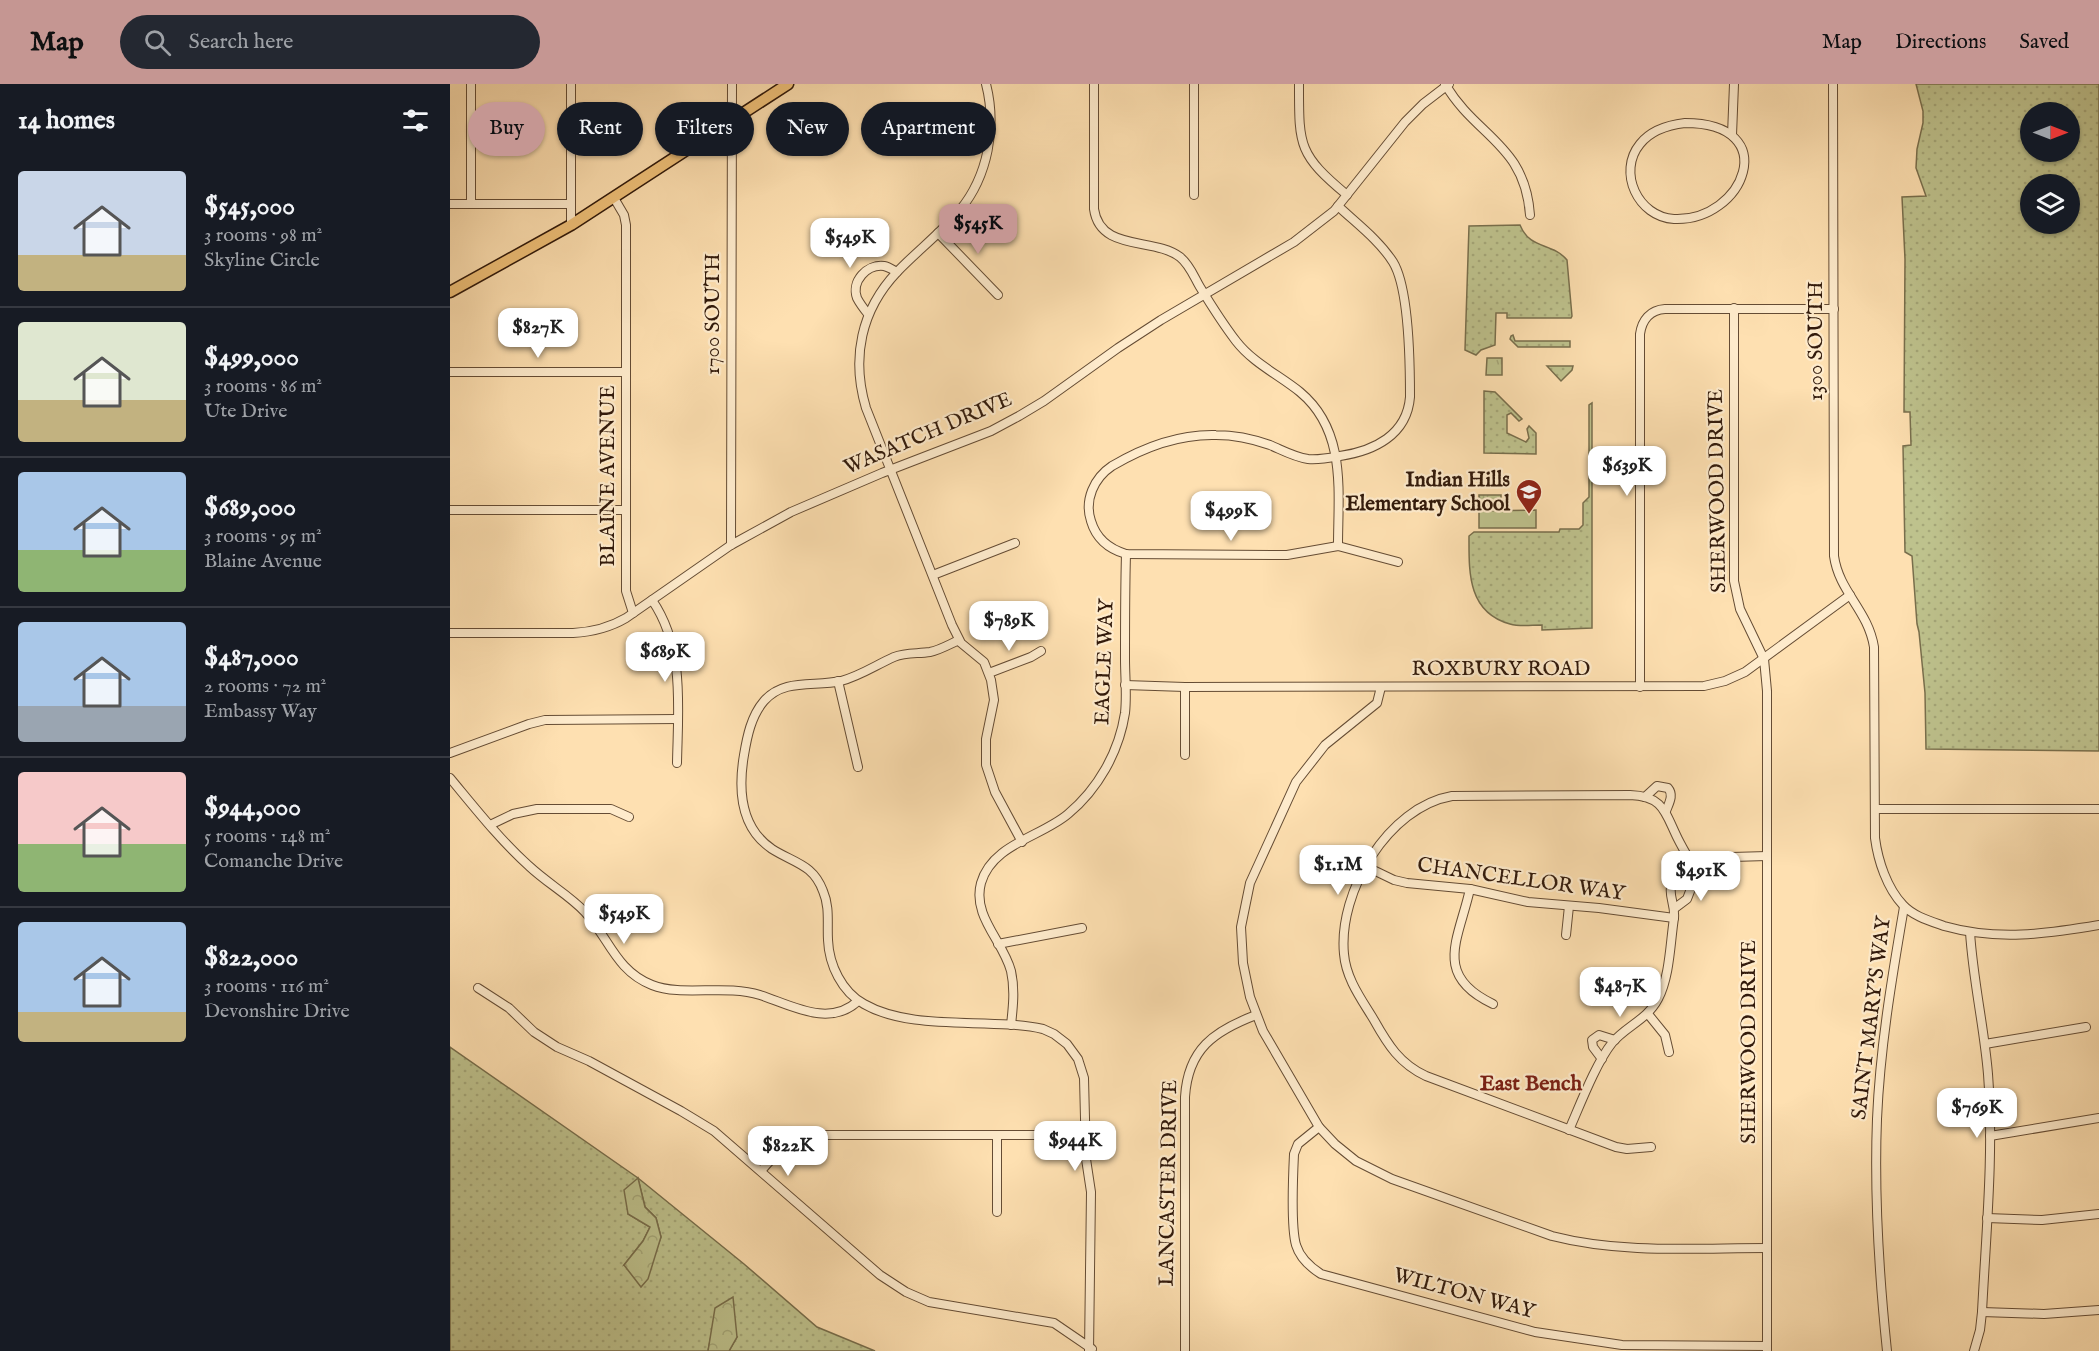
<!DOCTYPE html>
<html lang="en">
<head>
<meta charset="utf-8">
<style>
	:root { --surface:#171b24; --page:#242831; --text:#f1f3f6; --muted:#9ea1a6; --line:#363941; --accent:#c59692 }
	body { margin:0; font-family:"IM FELL English",serif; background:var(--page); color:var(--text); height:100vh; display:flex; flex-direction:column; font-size:22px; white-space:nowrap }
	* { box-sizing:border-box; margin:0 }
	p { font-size:20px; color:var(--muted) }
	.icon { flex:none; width:33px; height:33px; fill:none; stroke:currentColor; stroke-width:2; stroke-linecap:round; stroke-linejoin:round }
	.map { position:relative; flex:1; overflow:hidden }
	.panel { display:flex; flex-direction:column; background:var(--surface); width:450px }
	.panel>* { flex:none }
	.top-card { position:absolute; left:18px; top:18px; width:570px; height:54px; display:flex; gap:12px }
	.needle { width:39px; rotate:90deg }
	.controls { position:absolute; left:1570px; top:18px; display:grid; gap:12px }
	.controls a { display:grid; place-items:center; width:60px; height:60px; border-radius:50%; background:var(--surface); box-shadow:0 2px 4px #0004; font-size:30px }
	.price { position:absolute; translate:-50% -51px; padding:0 14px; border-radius:12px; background:#fff; color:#222; font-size:20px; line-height:39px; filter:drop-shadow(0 2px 3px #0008) }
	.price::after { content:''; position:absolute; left:50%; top:36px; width:18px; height:14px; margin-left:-9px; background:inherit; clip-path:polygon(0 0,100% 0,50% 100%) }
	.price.active { background:var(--accent); color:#111 }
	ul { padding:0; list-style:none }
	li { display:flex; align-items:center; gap:18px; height:150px; padding:0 18px }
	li+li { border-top:2px solid var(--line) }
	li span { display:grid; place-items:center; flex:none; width:168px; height:120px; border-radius:6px; color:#555 }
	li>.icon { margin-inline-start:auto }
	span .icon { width:72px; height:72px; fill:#fffc; stroke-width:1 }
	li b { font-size:26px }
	h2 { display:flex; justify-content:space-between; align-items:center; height:72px; padding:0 18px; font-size:26px }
	.chip { padding:0 21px; border-radius:27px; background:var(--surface); box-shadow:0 2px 4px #0004; font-size:21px; line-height:54px }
	.chip.active { background:var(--accent); color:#111 }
	header { display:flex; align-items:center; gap:36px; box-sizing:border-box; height:84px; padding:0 30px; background:var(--accent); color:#111 }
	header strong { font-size:28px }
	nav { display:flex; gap:33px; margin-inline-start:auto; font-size:21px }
	.search { width:420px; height:54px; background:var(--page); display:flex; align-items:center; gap:15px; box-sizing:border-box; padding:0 21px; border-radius:33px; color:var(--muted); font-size:22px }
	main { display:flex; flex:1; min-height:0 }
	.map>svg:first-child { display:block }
	.grass { fill:url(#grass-dots); stroke:#786e4c; stroke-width:1.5; fill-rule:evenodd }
	.forest { fill:url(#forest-crowns); stroke:#786e4c; stroke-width:1.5 }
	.park { fill:url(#park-tufts); stroke:#786e4c; stroke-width:1.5 }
	.pitch { fill:#bec28d; stroke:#786e4c; stroke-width:1.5 }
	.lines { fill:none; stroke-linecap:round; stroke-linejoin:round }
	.minor-casing { stroke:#654c34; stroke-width:10 }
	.major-casing { stroke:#321a0b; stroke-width:13 }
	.minor { stroke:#feebcc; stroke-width:8 }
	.major { stroke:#efc078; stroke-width:10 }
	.labels { text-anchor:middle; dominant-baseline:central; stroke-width:4.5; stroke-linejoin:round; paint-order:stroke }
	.street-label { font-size:21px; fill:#321a0b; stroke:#feebcc }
	.poi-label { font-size:21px; font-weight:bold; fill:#321a0b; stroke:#feebcc; text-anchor:end }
	.neighbourhood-label { font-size:22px; font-weight:bold; fill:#7a1f14; stroke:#feebcc }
</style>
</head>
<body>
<header>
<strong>Map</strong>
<div class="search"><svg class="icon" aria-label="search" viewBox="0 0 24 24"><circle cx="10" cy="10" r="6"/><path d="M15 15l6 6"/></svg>Search here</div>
<nav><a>Map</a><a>Directions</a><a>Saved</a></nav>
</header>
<main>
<section class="panel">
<h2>14 homes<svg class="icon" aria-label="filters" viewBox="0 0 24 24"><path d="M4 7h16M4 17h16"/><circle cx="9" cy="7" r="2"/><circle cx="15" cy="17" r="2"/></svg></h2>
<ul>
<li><span style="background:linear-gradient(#c9d6e8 70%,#c2b280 0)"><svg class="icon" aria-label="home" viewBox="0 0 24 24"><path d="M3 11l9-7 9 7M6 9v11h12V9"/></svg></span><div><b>$545,000</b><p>3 rooms · 98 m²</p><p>Skyline Circle</p></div></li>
<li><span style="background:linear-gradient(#dfe7d0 65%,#c2b280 0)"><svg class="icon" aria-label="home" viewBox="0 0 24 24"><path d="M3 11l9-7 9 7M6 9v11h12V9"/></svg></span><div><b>$499,000</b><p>3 rooms · 86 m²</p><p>Ute Drive</p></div></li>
<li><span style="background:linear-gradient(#a9c7e8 65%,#8fb573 0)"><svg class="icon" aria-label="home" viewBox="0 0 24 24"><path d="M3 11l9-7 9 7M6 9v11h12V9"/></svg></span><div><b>$689,000</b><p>3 rooms · 95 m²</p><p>Blaine Avenue</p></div></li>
<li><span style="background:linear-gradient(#a9c7e8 70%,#9aa5b1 0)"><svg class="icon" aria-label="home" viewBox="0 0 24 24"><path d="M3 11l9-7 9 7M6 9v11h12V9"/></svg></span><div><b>$487,000</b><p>2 rooms · 72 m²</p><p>Embassy Way</p></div></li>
<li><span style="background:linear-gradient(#f6c9c9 60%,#8fb573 0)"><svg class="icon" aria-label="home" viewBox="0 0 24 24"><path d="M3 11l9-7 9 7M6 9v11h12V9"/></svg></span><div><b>$944,000</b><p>5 rooms · 148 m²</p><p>Comanche Drive</p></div></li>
<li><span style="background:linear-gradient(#a9c7e8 75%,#c2b280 0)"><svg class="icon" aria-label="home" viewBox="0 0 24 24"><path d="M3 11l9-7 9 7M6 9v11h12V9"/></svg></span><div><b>$822,000</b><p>3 rooms · 116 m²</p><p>Devonshire Drive</p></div></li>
</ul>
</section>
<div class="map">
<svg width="1649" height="1267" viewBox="0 0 1649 1267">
	<defs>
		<pattern id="grass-dots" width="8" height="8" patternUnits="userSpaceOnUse" patternTransform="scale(1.5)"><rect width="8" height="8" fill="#bec28d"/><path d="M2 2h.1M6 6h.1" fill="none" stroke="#a4a678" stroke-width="1.8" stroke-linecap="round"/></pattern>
		<pattern id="forest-crowns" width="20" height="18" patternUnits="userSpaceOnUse" patternTransform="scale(1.5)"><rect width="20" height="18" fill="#bec28d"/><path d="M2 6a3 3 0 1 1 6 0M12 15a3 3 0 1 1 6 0" fill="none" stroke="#a4a678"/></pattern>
		<pattern id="park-tufts" width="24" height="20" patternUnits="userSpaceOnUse" patternTransform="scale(1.5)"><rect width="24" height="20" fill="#bec28d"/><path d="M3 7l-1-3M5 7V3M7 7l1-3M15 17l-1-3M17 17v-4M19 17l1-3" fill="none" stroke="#a4a678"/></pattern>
	</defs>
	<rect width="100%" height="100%" fill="#fee0b1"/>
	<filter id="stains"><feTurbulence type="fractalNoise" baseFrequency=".00333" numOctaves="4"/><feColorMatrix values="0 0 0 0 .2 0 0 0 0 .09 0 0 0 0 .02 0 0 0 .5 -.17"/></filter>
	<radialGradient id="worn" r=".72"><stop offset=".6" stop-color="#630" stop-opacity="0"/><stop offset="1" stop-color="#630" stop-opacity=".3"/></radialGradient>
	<g class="grass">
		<path d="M1466 0H1649V667L1476 665 1475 609 1469 548 1467 540 1462 472 1455 468 1453 362 1461 361 1460 328H1454L1455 175 1452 113 1476 112 1466 84 1467 65 1473 39V27ZM1581 28H1620V68H1581ZM1581 100H1620V140H1581Z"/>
		<path d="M1070 141C1080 166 1102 158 1117 176L1122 232 1121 234H1057V229H1046L1045 261 1031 266 1026 271 1015 266 1019 142Z"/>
		<path d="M1063 251 1065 257H1120V263H1068L1060 255 1061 252Z"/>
		<path d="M1097 282H1123L1122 286 1111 297Z"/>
		<path d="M1034 307 1045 308 1072 335 1069 337 1061 329 1057 331V349L1076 358 1079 354 1077 345 1079 342 1086 349V370L1034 369Z"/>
		<path d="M1142 319V544L1092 546V541C1081 541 1070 543 1060 540 1017 528 1019 487 1019 452L1024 448H1109L1110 445H1129L1133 441V419L1139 413V321Z"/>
		<path d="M0 963 188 1094 294 1180 367 1243 425 1267H279L287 1253 261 1252 258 1267H0ZM188 1095 195 1123 206 1134 211 1153 204 1172 174 1181 193 1157 200 1143 178 1130Z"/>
	</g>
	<g class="forest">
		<path d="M188 1094 195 1123 206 1134 211 1153 198 1195 191 1203 174 1181 193 1157 200 1143 178 1130 174 1106Z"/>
		<path d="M283 1213 287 1253 279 1267H258L265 1224Z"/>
	</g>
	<g class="park">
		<path d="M1037 274H1052V291H1036Z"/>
		<rect x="1029" y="411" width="22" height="16"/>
	</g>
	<path class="pitch" d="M1086 426V444H1029V427Z"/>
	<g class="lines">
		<g class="minor-casing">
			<g id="minor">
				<path d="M536 0C547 43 538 92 510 126 491 149 467 167 447 188 411 226 401 274 416 324L502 541 511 559 534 578 541 596 544 616 536 655V681L545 708 572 758"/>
				<path d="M644 0V125C650 168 704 153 730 173 740 181 744 193 750 203 761 221 773 240 786 257 803 279 829 291 850 308 897 347 888 408 888 462"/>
				<path d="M744 0V111"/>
				<path d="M849 0C849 62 848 70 897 111"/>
				<path d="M995 0C1026 53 1075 60 1080 131"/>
				<path d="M1383 0 1384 472C1389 508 1418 526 1424 563L1425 754C1428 777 1437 804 1453 821 1463 832 1480 837 1494 842 1547 857 1596 850 1649 841"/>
				<path d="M1235 39C1334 39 1294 138 1224 135 1188 133 1167 88 1190 60 1201 46 1218 41 1235 39Z"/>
				<path d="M1282 51 1284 0"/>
				<path d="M164 114 174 131 176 141V507L183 529"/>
				<path d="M0 120H121"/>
				<path d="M21 120V0"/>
				<path d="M888 122C906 139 929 156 943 178 959 204 960 280 960 313 957 351 924 367 890 372 879 374 869 376 858 375 844 373 832 366 820 361 803 355 784 351 766 351 729 350 694 363 662 382 644 394 634 416 641 437 646 454 659 465 676 470L837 471 888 462 948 478"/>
				<path d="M121 141V0"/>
				<path d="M488 149 548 211"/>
				<path d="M1284 224V497L1290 525 1314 575 1317 607V1267"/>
				<path d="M418 230C414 225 410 220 407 214 401 197 417 180 434 182 439 183 443 186 447 188"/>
				<path d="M0 288H176"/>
				<path d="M0 426H176"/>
				<path d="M281 461 282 0"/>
				<path d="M483 491 565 459"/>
				<path d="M202 516C235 564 228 624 227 679"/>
				<path d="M0 549H123C142 548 159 544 176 534L281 461 341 428 432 389 541 347 569 332 594 317 668 264 711 236 844 158 884 127 955 38 973 20 999 0"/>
				<path d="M509 556C500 560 490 566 480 568 468 570 456 568 444 573 426 581 410 592 391 597 364 603 334 594 314 617 301 632 297 653 294 671 288 706 291 744 322 765 344 779 363 780 373 807 380 823 377 839 378 856 379 881 392 908 414 920 463 948 538 933 593 945L604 950 617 960 628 975 634 994 636 1075 641 1108 639 1267"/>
				<path d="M539 589 581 573 591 567"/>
				<path d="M388 597 408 683"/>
				<path d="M675 601 735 603 1254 602 1275 597 1295 588 1400 511"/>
				<path d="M735 603V671"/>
				<path d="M931 603 927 619 875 661 846 698 800 799 791 843 793 879 800 913 813 947 869 1043 885 1060 906 1077 942 1095 1102 1152C1172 1170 1246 1164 1317 1164"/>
				<path d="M1190 603V250C1192 236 1200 226 1215 225H1384"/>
				<path d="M0 669 79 640 95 636 228 635"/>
				<path d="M0 694C25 724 50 756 79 782 97 799 119 811 135 828 159 854 166 887 202 901 232 913 275 900 310 911 341 921 379 944 408 917"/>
				<path d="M1195 713 1207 702 1218 704C1224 711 1219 719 1216 727"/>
				<path d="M1425 725H1649"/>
				<path d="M40 741 63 730 87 725H161L179 733"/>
				<path d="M917 783 944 796 957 799 1020 805 1078 818 1149 824 1224 834"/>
				<path d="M1020 805C1009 855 982 891 1043 920"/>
				<path d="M1225 824 1237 815 1247 789"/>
				<path d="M1520 848C1523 896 1534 942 1538 990 1544 1069 1536 1149 1532 1228L1530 1246 1524 1267"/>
				<path d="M1116 851 1119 822"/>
				<path d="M548 860 632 844"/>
				<path d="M28 904 59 924 84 948 107 963 139 977 231 1027 264 1047 430 1191 456 1208 479 1218 604 1239 642 1265"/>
				<path d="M1198 930 1215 951 1219 968"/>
				<path d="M561 941C563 923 565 905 561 887 553 857 522 832 531 799 542 760 591 753 618 730 648 705 669 668 675 629 677 611 675 593 675 575 675 540 675 505 676 470"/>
				<path d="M1535 960 1636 943"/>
				<path d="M1152 975 1143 963 1142 956 1149 951 1165 956"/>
				<path d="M869 1043 848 1060 844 1070C843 1091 841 1143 846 1161 850 1174 860 1183 871 1190L1085 1248 1172 1261 1317 1262"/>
				<path d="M1119 1046C1130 1021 1146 979 1162 959 1176 942 1197 936 1208 915 1220 892 1220 860 1224 834 1226 815 1210 803 1234 789H1247L1282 773 1317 772"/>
				<path d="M1540 1052 1649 1034"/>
				<path d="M1201 1063 1177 1065 1166 1063 976 992C950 980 938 961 924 936 912 916 896 895 894 870 888 808 938 723 1002 712L1180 711C1214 712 1215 729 1228 755 1234 767 1241 778 1247 789"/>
				<path d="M311 1087C326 1069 341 1056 364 1051H635"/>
				<path d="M547 1128V1051"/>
				<path d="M1537 1134 1592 1136 1649 1130"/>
				<path d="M1532 1228 1594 1230 1649 1226"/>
				<path d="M735 1267V1013C738 965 764 947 806 931"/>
				<path d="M1437 1267C1429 1190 1424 1112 1427 1035 1430 964 1442 893 1454 823"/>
			</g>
		</g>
		<g class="major-casing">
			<path id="major" d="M0 208 121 141 338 0"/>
		</g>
		<use href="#minor" class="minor"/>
		<use href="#major" class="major"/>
	</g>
	<defs>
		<g id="school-pin" transform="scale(1.35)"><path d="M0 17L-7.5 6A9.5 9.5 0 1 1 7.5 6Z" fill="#8f2418" stroke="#feebcc"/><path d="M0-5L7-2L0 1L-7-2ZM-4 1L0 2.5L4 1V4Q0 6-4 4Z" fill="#fff"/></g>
	</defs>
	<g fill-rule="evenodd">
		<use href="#school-pin" x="1079" y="408"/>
	</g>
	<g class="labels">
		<g class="street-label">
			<text transform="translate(263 230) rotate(-90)">1700 SOUTH</text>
			<text transform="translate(1366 257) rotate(-90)">1300 SOUTH</text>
			<text transform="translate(478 350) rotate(-23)">WASATCH DRIVE</text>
			<text transform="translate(158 392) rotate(-90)">BLAINE AVENUE</text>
			<text transform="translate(1268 407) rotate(-91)">SHERWOOD DRIVE</text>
			<text transform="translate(655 578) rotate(-88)">EAGLE WAY</text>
			<text x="1051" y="585">ROXBURY ROAD</text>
			<text transform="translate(1071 796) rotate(8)">CHANCELLOR WAY</text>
			<text transform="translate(1422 934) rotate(-83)">SAINT MARY'S WAY</text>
			<text transform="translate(1299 958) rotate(-90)">SHERWOOD DRIVE</text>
			<text transform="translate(719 1099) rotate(-89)">LANCASTER DRIVE</text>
			<text transform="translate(1014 1210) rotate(15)">WILTON WAY</text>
		</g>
		<g class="poi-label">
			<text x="1060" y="396">Indian Hills<tspan x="1060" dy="24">Elementary School</tspan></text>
		</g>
		<g class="neighbourhood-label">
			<text x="1081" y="1000">East Bench</text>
		</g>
	</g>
	<rect width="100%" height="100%" filter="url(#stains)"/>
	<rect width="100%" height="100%" fill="url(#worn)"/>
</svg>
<div class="controls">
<a><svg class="needle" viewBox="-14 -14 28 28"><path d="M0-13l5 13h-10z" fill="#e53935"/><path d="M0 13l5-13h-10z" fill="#9ea1a6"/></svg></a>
<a><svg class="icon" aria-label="layers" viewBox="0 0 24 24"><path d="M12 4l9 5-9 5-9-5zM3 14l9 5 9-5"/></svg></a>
</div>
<b class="price active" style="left:528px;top:171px">$545K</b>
<b class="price" style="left:400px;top:185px">$549K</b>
<b class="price" style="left:88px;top:275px">$827K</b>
<b class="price" style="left:1177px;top:413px">$639K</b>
<b class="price" style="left:781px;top:458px">$499K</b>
<b class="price" style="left:559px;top:568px">$789K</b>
<b class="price" style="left:215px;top:599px">$689K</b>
<b class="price" style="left:888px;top:812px">$1.1M</b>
<b class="price" style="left:1251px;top:818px">$491K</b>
<b class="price" style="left:174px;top:861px">$549K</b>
<b class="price" style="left:1170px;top:934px">$487K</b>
<b class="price" style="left:1527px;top:1055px">$769K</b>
<b class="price" style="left:625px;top:1088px">$944K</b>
<b class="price" style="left:338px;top:1093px">$822K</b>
<div class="top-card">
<a class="chip active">Buy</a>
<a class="chip">Rent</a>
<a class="chip">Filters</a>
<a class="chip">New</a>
<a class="chip">Apartment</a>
</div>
</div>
</main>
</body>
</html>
